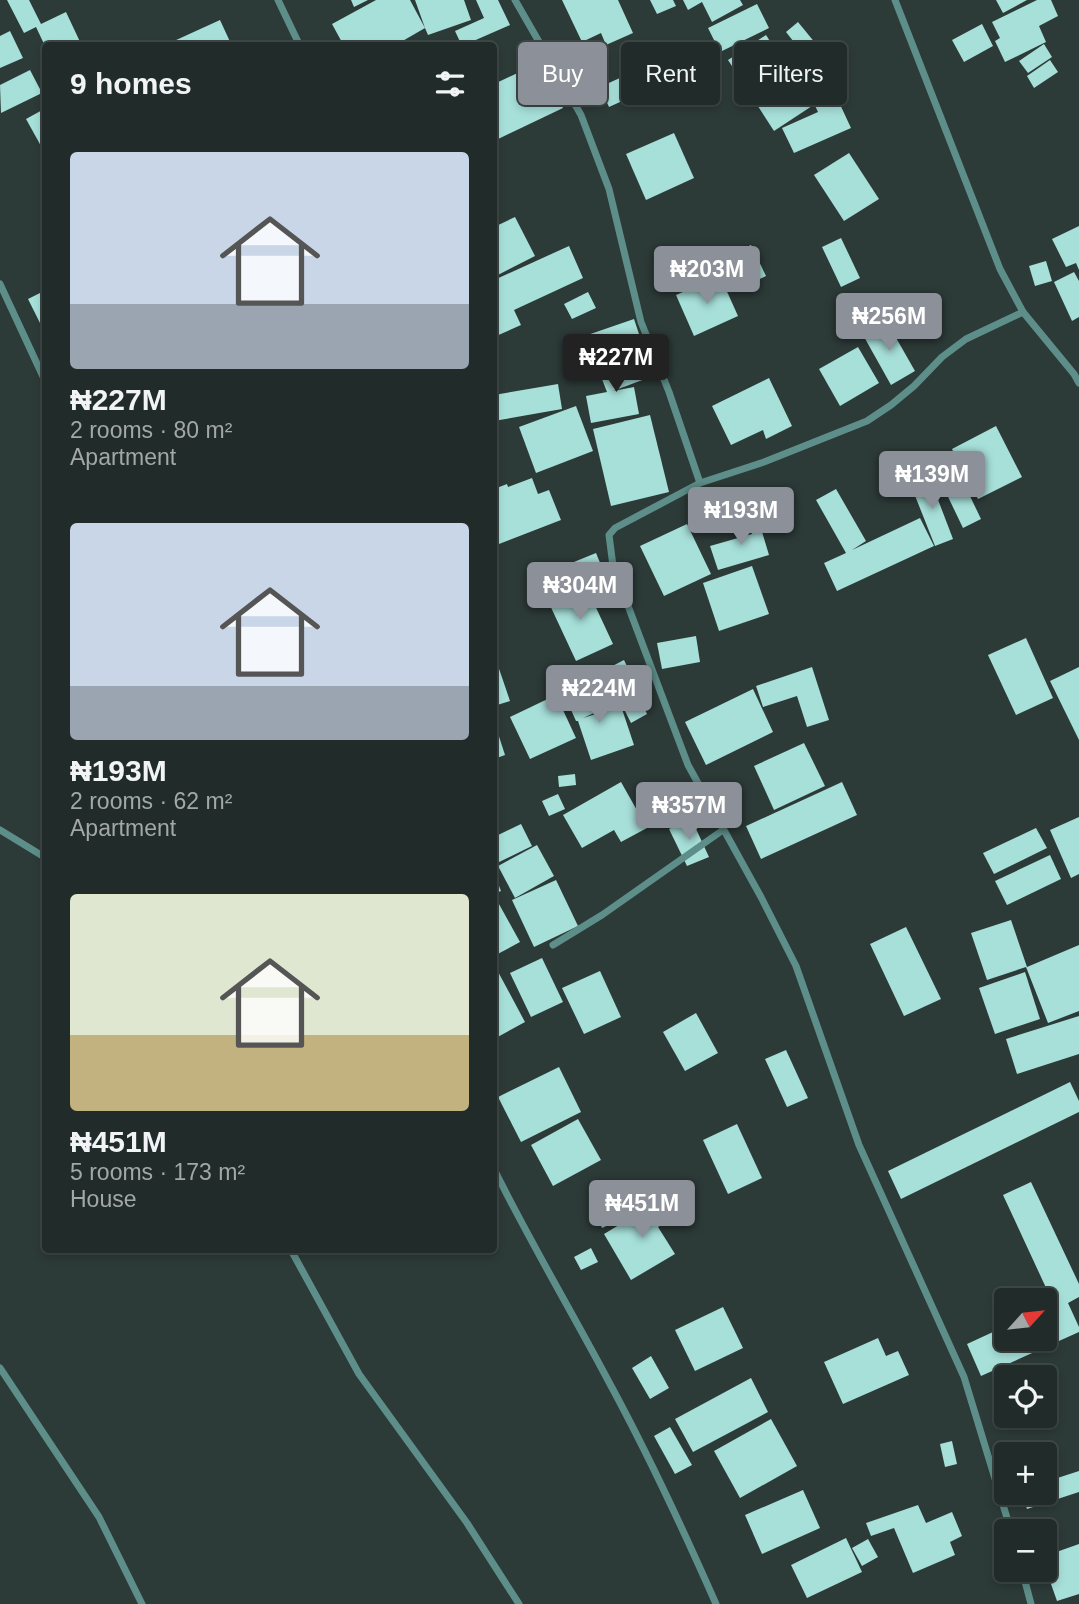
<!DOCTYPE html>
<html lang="en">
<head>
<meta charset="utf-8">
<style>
	:root { --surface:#212c2a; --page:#293432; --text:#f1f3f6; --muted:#a2a7a8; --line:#3e4847; --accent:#8c9099 }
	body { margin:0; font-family:Arial,sans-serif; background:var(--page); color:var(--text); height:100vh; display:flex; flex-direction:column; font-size:26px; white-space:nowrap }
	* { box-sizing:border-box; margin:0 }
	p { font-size:23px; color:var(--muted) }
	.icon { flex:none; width:38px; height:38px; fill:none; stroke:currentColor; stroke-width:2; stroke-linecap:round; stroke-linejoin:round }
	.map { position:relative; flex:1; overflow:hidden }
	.details { position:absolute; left:42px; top:42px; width:455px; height:1211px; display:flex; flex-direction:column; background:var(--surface); border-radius:7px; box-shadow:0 4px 10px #0003,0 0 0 2px var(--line) }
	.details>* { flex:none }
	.banner { position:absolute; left:518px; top:42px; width:455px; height:63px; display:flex; gap:14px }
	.needle { width:46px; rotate:63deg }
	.fabs { position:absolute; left:994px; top:1288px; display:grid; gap:14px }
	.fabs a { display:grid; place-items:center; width:63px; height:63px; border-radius:7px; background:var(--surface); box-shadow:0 4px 10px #0003,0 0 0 2px var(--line); font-size:35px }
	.price { position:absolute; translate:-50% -60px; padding:0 16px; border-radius:7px; background:var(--accent); color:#fff; font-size:23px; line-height:46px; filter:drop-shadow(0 2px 4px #0008) }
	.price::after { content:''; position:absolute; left:50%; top:42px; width:21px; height:16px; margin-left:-10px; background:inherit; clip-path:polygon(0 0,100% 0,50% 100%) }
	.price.on { background:#222; color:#fff }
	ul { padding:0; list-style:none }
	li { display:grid; align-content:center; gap:14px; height:371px; padding:0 28px }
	li span { display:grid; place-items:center; height:217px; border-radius:7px; color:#555 }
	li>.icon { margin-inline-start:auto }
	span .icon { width:126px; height:126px; fill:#fffc; stroke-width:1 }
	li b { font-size:30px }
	h2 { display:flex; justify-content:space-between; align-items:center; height:84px; padding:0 28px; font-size:30px }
	.pill { padding:0 24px; border-radius:7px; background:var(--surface); box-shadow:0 4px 10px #0003,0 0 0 2px var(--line); font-size:24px; line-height:63px }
	.pill.on { background:var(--accent); color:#fff }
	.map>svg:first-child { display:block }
	.building { fill:#a7dfd9 }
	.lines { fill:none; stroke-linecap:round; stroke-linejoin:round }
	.street { stroke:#5d8e89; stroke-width:7 }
</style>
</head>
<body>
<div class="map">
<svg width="1079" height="1604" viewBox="0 0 1079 1604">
	<rect width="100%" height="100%" fill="#2c3a38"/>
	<g class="building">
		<path d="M7 0H29L41 24 66 12 82 46H45L36 27 24 33Z"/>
		<path d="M351 0H368L354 7Z"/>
		<path d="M376 0H410L425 28 415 0H464L471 20 428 35 425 28 394 46H344L332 24Z"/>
		<path d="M476 0H498L510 25 462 46 455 31 484 18Z"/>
		<path d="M562 0H618L633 33 606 45 601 33 582 42Z"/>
		<path d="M650 0H673L676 6 657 14Z"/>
		<path d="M683 0H740L743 5 712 22 702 2 688 10Z"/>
		<path d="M996 0H1027L1003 13Z"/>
		<path d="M1037 0H1051L1058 16 1039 26 1046 42 1005 62 995 41 1000 38 992 22Z"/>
		<path d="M757 4 769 28 720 52 708 28Z"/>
		<path d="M220 20 232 46H163Z"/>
		<path d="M798 22 825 55 812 65 786 32Z"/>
		<path d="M982 24 993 46 964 62 952 40Z"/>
		<path d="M10 31 23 58 0 68V36Z"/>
		<path d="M766 35 812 106 774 131 728 60Z"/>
		<path d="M1044 44 1052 57 1028 73 1019 61Z"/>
		<path d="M1050 60 1058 72 1034 88 1027 76Z"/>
		<path d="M541 62 563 108 494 141V84Z"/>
		<path d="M644 67 653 87 609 107 600 87Z"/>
		<path d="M30 70 42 93 1 113 0 85Z"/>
		<path d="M831 85 851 128 794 153 782 128 818 112 810 95Z"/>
		<path d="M46 108V155L26 119Z"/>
		<path d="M674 133 694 178 646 200 626 154Z"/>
		<path d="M849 153 879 199 844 221 814 175Z"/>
		<path d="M515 217 535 256 494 277V227Z"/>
		<path d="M1079 226V270L1076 263 1066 267 1052 239Z"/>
		<path d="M841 238 860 278 841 287 822 247Z"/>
		<path d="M751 245 766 276 745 286 730 255Z"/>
		<path d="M569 246 583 278 514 310 521 325 494 337V280Z"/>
		<path d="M1046 261 1052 281 1035 286 1029 266Z"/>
		<path d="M1074 272 1079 281V317L1072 321 1054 282Z"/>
		<path d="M720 276 738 316 694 336 676 295Z"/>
		<path d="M46 290V326L43 322 40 323 28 299Z"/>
		<path d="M588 292 596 308 572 319 564 304Z"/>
		<path d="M867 293 884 319 871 327 855 302Z"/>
		<path d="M634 319 640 337 579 358 573 340Z"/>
		<path d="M887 322 915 371 891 385 863 335Z"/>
		<path d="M858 347 879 383 840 406 819 369Z"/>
		<path d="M638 360 645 379 613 391 634 387 639 414 591 423 586 396 607 392 600 374Z"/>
		<path d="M769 378 792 426 766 439 763 430 731 445 712 406Z"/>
		<path d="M558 384 562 409 494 421V395Z"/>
		<path d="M576 406 593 451 536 473 519 427Z"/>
		<path d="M650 415 669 492 611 506 593 429Z"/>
		<path d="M996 426 1022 477 978 499 952 449Z"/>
		<path d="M957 469 981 519 963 528 939 478Z"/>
		<path d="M929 476 953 539 935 546 910 483Z"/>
		<path d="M532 478 538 494 549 490 561 520 499 544 494 530V489L507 484 508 487Z"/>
		<path d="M836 489 866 541 852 550 920 518 934 546 837 591 824 563 846 553 816 500Z"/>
		<path d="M756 512 769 555 718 570 710 546 752 534 747 515Z"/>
		<path d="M687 524 711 574 664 596 640 546Z"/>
		<path d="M596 553 603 570 549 592 542 575Z"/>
		<path d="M752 566 769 614 719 631 703 583Z"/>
		<path d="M585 584 613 644 576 661 548 601Z"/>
		<path d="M696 636 700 662 662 669 657 643Z"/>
		<path d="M1026 638 1053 698 1016 715 988 655Z"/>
		<path d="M494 654 510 701 494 706Z"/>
		<path d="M624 660 639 691 610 705 595 675Z"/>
		<path d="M812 667 829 720 807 727 797 696 763 707 756 686Z"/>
		<path d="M1079 667V740L1050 681Z"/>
		<path d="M581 684 594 713 583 718 621 706 634 745 591 760 578 721H576L563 692Z"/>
		<path d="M753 689 773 732 706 765 685 722Z"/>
		<path d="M556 695 576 738 530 759 510 717Z"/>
		<path d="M639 698 647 714 631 723 623 707Z"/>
		<path d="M494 721 505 755 494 759Z"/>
		<path d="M804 743 825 786 774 810 754 766Z"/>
		<path d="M575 774 576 785 559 787 558 776Z"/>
		<path d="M621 782 647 828 621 842 614 830 582 848 563 815Z"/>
		<path d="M842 782 857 815 761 859 746 826Z"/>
		<path d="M558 794 565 809 549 816 542 801Z"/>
		<path d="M1079 817V874L1071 878 1050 830Z"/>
		<path d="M691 818 709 857 687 866 669 829Z"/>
		<path d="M521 824 532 846 497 863 494 856V837Z"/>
		<path d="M1036 828 1047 848 994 874 983 853Z"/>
		<path d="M537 845 554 876 515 898 498 866Z"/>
		<path d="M1050 855 1061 879 1007 905 995 881Z"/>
		<path d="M494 873 501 891 494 894Z"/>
		<path d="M556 880 578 926 534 947 512 900Z"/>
		<path d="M494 895 520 942 494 956Z"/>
		<path d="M1011 920 1027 967 1079 945V1011L1048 1023 1026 967 987 980 971 933Z"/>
		<path d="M906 927 941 999 904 1016 870 944Z"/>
		<path d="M542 958 563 1002 531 1017 510 973Z"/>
		<path d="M496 968 525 1022 494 1039V969Z"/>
		<path d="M600 971 621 1017 584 1034 562 988Z"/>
		<path d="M1025 972 1040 1019 995 1034 979 988Z"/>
		<path d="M696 1013 718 1053 685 1071 663 1032Z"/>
		<path d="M1079 1016V1054L1017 1074 1006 1039Z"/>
		<path d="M786 1050 808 1098 787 1107 765 1059Z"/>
		<path d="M559 1067 581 1112 521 1142 498 1097Z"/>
		<path d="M1070 1082 1079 1101V1112L901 1199 888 1171Z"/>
		<path d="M578 1119 601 1160 553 1186 531 1145Z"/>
		<path d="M737 1124 762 1178 728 1194 703 1140Z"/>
		<path d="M1031 1182 1079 1284V1297L1068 1303 1079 1327V1332L981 1376 967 1344 1006 1326V1339H1045V1309L1054 1305 1003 1195Z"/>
		<path d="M628 1192 637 1212 602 1228 593 1208Z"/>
		<path d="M662 1199 673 1218 658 1227 675 1254 631 1280 604 1234Z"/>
		<path d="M591 1248 598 1262 581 1270 574 1257Z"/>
		<path d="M723 1307 743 1348 695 1371 675 1330Z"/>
		<path d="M878 1338 886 1356 898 1351 909 1375 843 1404 824 1362Z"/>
		<path d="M651 1356 669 1388 650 1399 632 1368Z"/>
		<path d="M751 1378 768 1412 693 1452 675 1419Z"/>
		<path d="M771 1419 797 1466 740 1498 714 1451Z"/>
		<path d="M670 1427 692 1465 675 1474 654 1436Z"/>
		<path d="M952 1441 957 1464 945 1467 940 1444Z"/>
		<path d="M1079 1471V1492L1027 1509 1022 1493H1045V1482Z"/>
		<path d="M803 1490 820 1528 762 1554 745 1515Z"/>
		<path d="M918 1505 926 1523 952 1512 962 1536 950 1542 955 1555 913 1573 894 1528 871 1536 866 1523Z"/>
		<path d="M846 1538 862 1572 807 1598 791 1565Z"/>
		<path d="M868 1539 878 1557 862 1566 852 1548Z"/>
		<path d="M1079 1544V1594L1057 1601 1045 1567V1556Z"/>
	</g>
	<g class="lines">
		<g class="street">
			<path d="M278 0 300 46"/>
			<path d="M515 0 581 115 609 189 641 322 669 392 700 483"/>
			<path d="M895 0 1000 269 1023 312 1074 374 1079 383"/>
			<path d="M0 284 46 383"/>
			<path d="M0 830 46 858"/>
			<path d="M553 945 602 915 723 830"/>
			<path d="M494 1169C530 1242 572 1312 610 1384 649 1456 683 1529 716 1604"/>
			<path d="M291 1250 359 1374 467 1523 519 1604"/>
			<path d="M0 1368 99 1517 142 1604"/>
			<path d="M1011 1531 964 1377 859 1145 796 966 761 897 688 765 613 566 609 535 615 528 700 483 764 462 867 421 891 405 914 386 942 357 966 339 1023 312"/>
			<path d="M1022 1570 1031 1604"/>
		</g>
	</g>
</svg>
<div class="fabs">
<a><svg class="needle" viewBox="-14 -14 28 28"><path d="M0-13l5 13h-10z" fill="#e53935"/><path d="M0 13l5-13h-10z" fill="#a2a7a8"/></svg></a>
<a><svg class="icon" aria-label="locate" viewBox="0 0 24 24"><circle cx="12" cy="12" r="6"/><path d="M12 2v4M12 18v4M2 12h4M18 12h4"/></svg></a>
<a>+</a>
<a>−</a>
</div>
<b class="price" style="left:707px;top:306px">₦203M</b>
<b class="price" style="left:889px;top:353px">₦256M</b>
<b class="price on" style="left:616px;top:394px">₦227M</b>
<b class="price" style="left:932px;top:511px">₦139M</b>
<b class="price" style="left:741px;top:547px">₦193M</b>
<b class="price" style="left:580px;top:622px">₦304M</b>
<b class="price" style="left:599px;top:725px">₦224M</b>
<b class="price" style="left:689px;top:842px">₦357M</b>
<b class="price" style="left:642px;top:1240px">₦451M</b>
<div class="banner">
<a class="pill on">Buy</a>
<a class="pill">Rent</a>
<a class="pill">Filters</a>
</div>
<section class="details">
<h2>9 homes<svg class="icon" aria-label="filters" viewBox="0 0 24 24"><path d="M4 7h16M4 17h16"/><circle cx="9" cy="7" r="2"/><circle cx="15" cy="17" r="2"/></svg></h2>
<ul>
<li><span style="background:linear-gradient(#c9d6e8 70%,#9aa5b1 0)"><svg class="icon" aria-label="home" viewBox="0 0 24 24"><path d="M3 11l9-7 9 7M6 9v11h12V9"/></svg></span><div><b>₦227M</b><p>2 rooms · 80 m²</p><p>Apartment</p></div></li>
<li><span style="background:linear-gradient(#c9d6e8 75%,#9aa5b1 0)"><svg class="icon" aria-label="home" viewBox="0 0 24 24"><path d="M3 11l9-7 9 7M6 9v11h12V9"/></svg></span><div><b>₦193M</b><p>2 rooms · 62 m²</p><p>Apartment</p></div></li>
<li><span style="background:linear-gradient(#dfe7d0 65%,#c2b280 0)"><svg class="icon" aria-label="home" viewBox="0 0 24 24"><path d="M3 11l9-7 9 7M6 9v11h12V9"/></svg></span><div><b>₦451M</b><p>5 rooms · 173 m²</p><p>House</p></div></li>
</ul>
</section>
</div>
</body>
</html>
